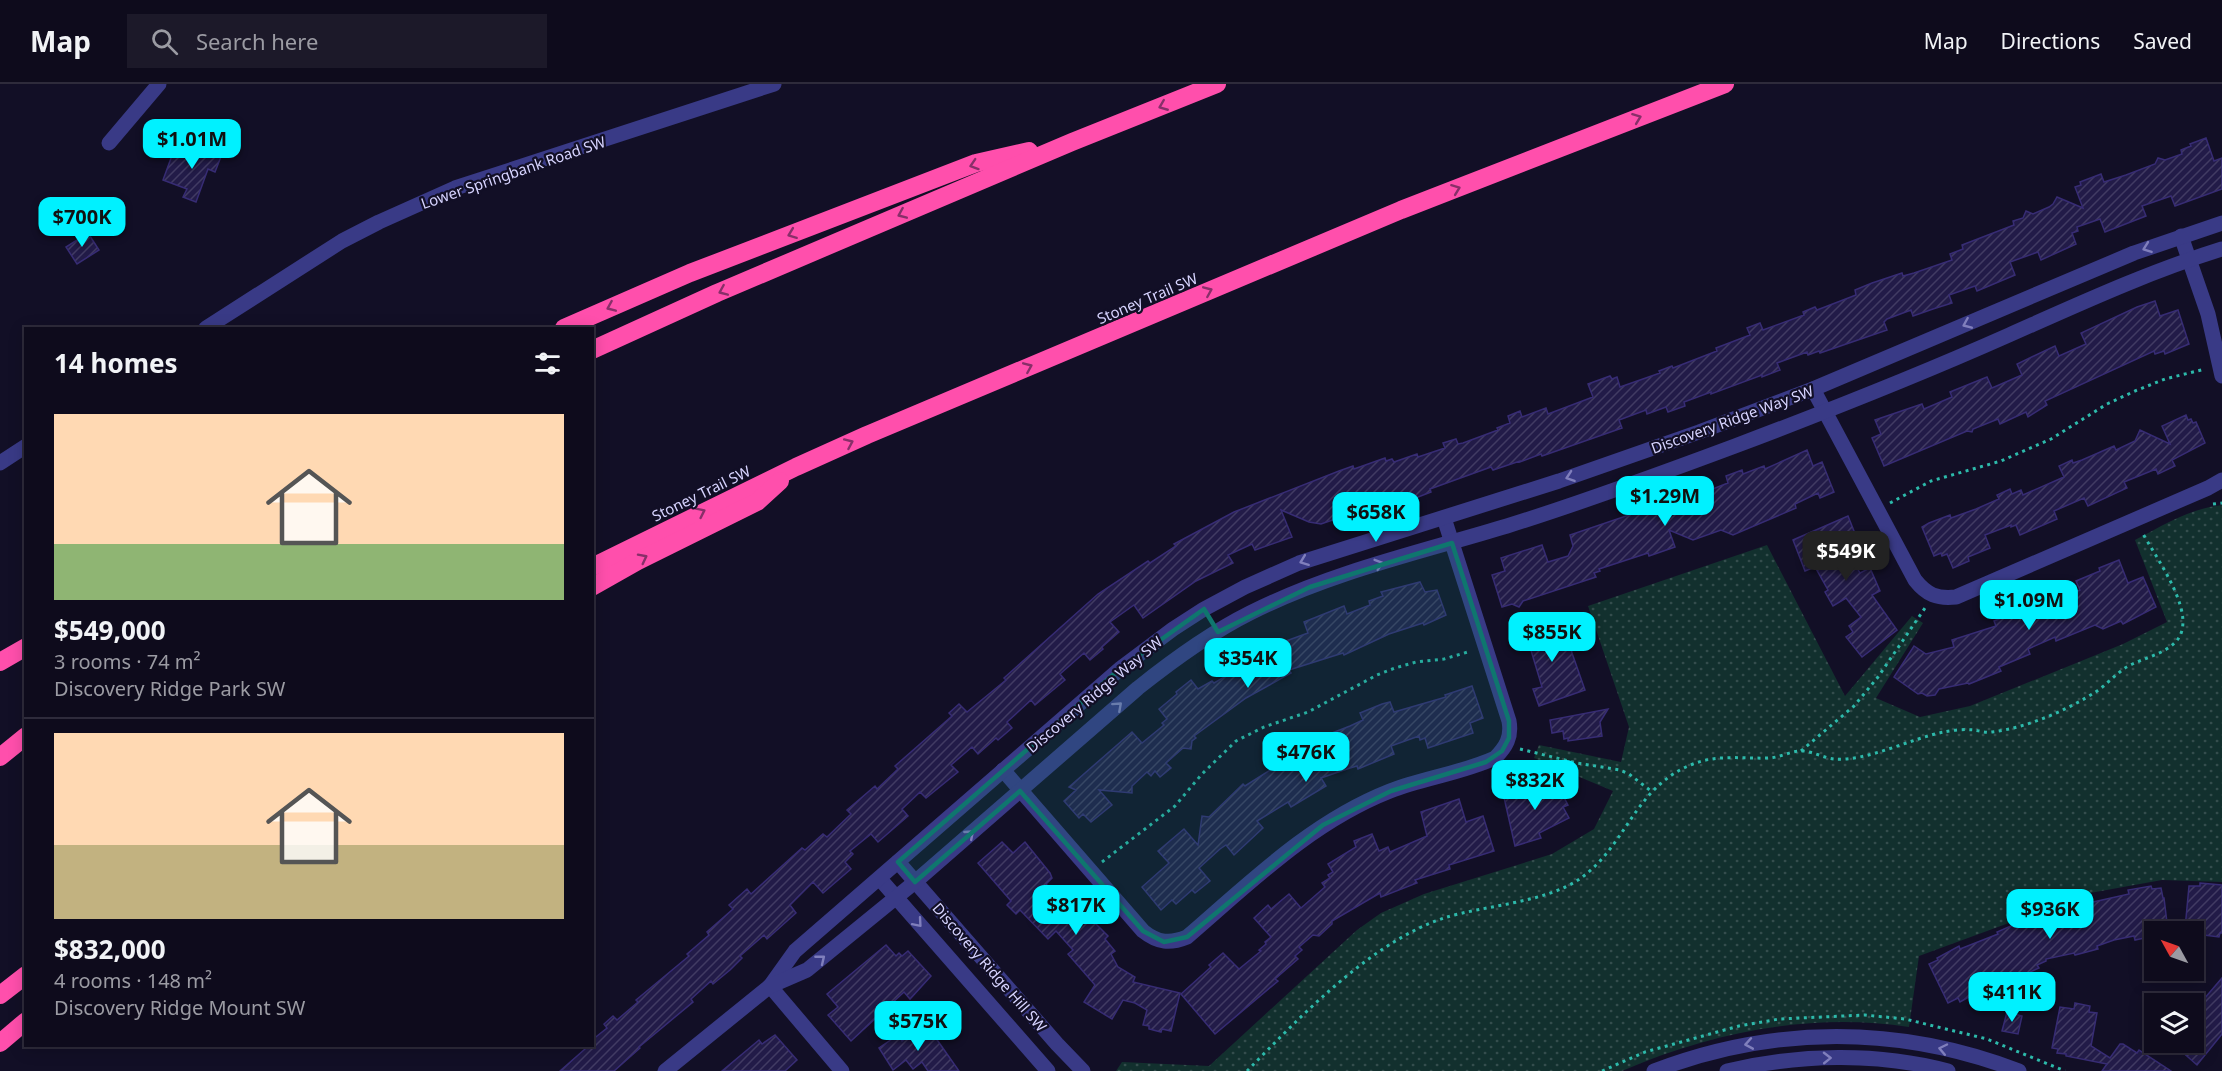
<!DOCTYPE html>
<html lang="en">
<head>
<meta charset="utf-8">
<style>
	:root { --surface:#0e0b1c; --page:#1c1929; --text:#f1f3f6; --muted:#9b9ba3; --line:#2e2b3b; --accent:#00f1ff }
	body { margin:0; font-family:"Noto Sans",sans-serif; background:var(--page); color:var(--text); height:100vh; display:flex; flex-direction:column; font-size:22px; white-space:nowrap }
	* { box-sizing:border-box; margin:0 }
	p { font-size:20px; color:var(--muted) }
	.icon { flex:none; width:33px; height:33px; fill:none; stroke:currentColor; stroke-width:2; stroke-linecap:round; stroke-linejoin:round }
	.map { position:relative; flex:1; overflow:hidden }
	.details { position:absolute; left:24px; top:243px; width:570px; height:720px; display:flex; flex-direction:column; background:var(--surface); border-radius:0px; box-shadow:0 3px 15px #0003,0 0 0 2px var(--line) }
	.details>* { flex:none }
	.needle { width:39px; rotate:310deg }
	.controls { position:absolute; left:2144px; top:837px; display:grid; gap:12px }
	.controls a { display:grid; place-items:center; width:60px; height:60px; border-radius:0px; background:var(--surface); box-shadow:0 3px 15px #0003,0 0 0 2px var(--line); font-size:30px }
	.price { position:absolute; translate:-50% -51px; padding:0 14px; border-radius:12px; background:var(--accent); color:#111; font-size:20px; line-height:39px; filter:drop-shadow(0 2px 3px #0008) }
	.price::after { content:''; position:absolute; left:50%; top:36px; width:18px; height:14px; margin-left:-9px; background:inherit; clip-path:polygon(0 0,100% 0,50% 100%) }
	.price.current { background:#222; color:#fff }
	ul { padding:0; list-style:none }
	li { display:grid; align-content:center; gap:12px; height:318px; padding:0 30px }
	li+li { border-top:2px solid var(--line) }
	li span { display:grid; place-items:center; height:186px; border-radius:0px; color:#555 }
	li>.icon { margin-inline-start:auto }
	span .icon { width:108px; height:108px; fill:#fffc; stroke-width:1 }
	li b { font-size:26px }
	h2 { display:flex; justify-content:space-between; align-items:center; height:72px; padding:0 30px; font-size:26px }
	header { display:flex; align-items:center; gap:36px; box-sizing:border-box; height:84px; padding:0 30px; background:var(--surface); border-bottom:2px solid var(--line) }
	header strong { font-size:28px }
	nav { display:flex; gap:33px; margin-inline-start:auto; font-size:21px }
	.search { width:420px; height:54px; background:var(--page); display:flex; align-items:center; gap:15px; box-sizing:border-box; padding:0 21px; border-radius:0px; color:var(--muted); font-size:22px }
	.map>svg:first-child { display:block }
	.park { fill:url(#park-dots) }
	.building { fill:url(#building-hatch); stroke:#372c74; stroke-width:1.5 }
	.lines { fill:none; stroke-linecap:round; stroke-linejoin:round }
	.path { stroke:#2dbaab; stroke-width:3; stroke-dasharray:3 4.5; stroke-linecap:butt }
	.street { stroke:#393a86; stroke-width:15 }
	.highway { stroke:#ff4fac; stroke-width:18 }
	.oneway { stroke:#882f69 }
	.oneway2 { stroke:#807fbc }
	.marked { fill:#0f766e; fill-opacity:0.2; stroke:#0f766e; stroke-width:4.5; stroke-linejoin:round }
	.labels { text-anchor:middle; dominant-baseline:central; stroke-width:4.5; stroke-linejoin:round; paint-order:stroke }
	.street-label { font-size:15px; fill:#d7d4ff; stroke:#120f26 }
</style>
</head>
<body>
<header>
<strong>Map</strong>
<div class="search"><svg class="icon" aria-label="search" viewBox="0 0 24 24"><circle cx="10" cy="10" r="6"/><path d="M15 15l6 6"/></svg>Search here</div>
<nav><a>Map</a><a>Directions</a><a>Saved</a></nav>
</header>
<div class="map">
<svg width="2222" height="987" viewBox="0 0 2222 987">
	<defs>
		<pattern id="park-dots" width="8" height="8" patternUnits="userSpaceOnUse" patternTransform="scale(1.5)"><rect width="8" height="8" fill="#12302e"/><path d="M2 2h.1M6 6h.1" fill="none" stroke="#344d4d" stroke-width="1.8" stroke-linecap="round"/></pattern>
		<pattern id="building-hatch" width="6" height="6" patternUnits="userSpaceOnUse" patternTransform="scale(1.5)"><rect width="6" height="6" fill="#221b48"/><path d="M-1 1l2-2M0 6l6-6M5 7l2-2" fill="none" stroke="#413b63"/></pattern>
	</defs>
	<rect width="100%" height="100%" fill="#120f26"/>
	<path class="park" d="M2222 421V798L2162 796 2090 809 1919 872 1909 943C1812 928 1711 948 1622 987H1116L1122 978 1209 982 1357 846 1381 829 1424 810 1552 770 1594 745 1613 707 1534 674 1539 661 1621 678 1629 643 1588 522 1767 461 1845 612 1912 532 1923 539 1876 614 1920 633 1970 622 2123 560 2167 538 2135 456C2164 441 2188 425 2222 421Z"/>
	<g class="building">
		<path d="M2206 54 2214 77 2222 74V105L2175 122 2171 112 2142 122 2146 132 2105 148 2100 135 2077 143 2078 147 2072 149 2076 160 2041 176 2038 168 2010 178 2015 191 1977 207 1975 202 1949 211 1952 219 1933 225 1913 232 1911 226 1887 235 1884 238 1887 246 1820 269 1819 267 1808 271 1807 268 1777 279 1780 286 1762 293V291L1711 310V308L1684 318 1685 322 1668 328 1666 323 1647 330 1646 326 1619 336 1622 344 1542 372 1541 370 1520 378V377L1493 386 1491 383 1430 405 1431 408 1413 415 1412 412 1390 420 1387 413 1358 424 1359 427 1321 440 1309 438 1281 426 1292 453 1255 466 1252 460 1228 471 1233 479 1196 497 1143 534 1134 521 1110 538 1119 548 1102 563 1103 565 1090 576 1084 569 1060 590 1065 596 1035 621 1031 616 1007 638 1012 644 998 656 996 654 978 670 972 663 951 681 958 688 926 714 920 708 902 725 908 732 878 758 871 750 850 767 853 770 845 778 851 785 823 809 813 798 790 821 796 829 767 855 764 851 740 872 742 874 730 886 713 900 711 897 691 915 693 918 639 963 640 964 614 987H560L585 965 583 963 585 962H592V956L607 944 604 940 613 932 617 936 638 918 636 916 689 872 687 870 709 851 707 848 733 825 729 821 747 805 751 810 802 764 805 766 823 750 827 753 851 730 847 726 875 702 877 705 898 685 895 682 952 632 949 629 959 620 967 628 1006 596 1004 594 1098 510 1148 477 1150 479 1176 462 1174 460 1234 428 1339 387 1353 382 1354 385 1385 374 1386 377 1392 375 1394 378 1417 370 1418 373 1445 364 1443 359 1456 355 1458 360 1463 359 1498 346 1497 344 1510 339 1508 332 1520 327 1522 333 1546 324 1548 330 1593 313 1588 300 1610 292 1612 295 1617 293 1620 303 1660 289 1659 287 1672 282 1673 284 1717 267 1716 264 1750 251 1747 244 1760 239 1763 246 1804 231 1803 228 1815 223 1817 226 1856 211 1855 206 1872 199 1902 189 1903 192 1914 189 1952 176 1950 170 1963 165 1962 161 2014 141 2013 137 2023 134 2026 127 2033 130 2049 123 2053 120 2057 113 2083 124 2075 103 2081 101 2080 98 2101 90 2104 98 2126 91 2155 80 2158 74 2165 76 2182 70 2181 66 2191 62 2190 60Z"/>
		<path d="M198 61 222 70 215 88 208 85 196 118 183 113 187 105 163 96 174 66 193 73Z"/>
		<path d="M88 149 99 166 77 180 66 163Z"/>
		<path d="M2155 217 2160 232 2178 226 2189 260 2165 270 2164 267 2155 270 2154 267 2045 317 2047 321 2028 333 2026 328 2000 340 1998 335 1973 345 1972 348 1967 347 1884 382 1872 354 1881 350 1875 336 1922 320 1924 325 1952 313 1950 308 1987 293 1992 304 2022 291 2017 280 2055 262 2059 272 2086 260 2081 249 2137 223Z"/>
		<path d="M2186 331 2188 336 2191 335 2193 339 2196 338 2205 359 2172 376 2175 382 2158 390 2156 385 2124 398 2127 404 2088 422 2084 414 2054 427 2057 435 2020 451 2016 441 2011 443V441L1985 451 1990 464 1968 473 1969 477 1953 484 1947 470 1942 472 1941 469 1934 472 1922 443 1929 439 1950 431 1951 434 1976 425 1999 415 1997 411 2010 405 2012 410 2021 406 2023 411 2064 393 2059 382 2072 376 2073 379 2082 376 2114 362 2116 366 2135 357 2140 346 2170 360 2162 342Z"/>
		<path d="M1807 366 1813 382 1822 378 1834 408 1820 414 1818 409 1795 420 1796 424 1733 451 1721 446 1693 456 1669 446 1675 463 1649 472 1648 469 1599 485 1600 487 1594 489 1596 493 1523 517 1519 523 1512 520 1502 523 1492 491 1505 487 1501 474 1542 461 1548 478 1568 472 1573 462 1570 451 1691 410 1692 413 1728 399 1726 392 1742 386 1743 390 1764 382 1765 385Z"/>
		<path d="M1848 432 1856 452 1842 457 1860 489 1870 484 1880 507 1872 511 1897 546 1862 573 1846 553 1853 548 1849 542 1861 533 1846 514 1833 522 1825 508 1828 506 1815 483 1805 487 1793 456Z"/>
		<path d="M2119 476 2128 499 2143 493 2156 523 2123 540 2121 537 2103 545 2095 541 2056 557 2055 553 2028 565 2030 570 1999 583 2001 587 1969 600 1968 599 1939 605 1935 611 1927 612 1922 609 1918 610 1894 593 1914 562 1926 570 1954 563 1952 556 1996 542 1994 537 2006 532 2005 530 2028 521 2026 519 2047 510 2051 519 2080 506 2076 497 2100 487 2099 484Z"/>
		<path d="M1420 498 1425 508 1437 506 1446 531 1424 541 1423 539 1389 550 1344 571 1343 569 1289 586 1291 589 1246 614 1194 652 1196 654 1192 657 1191 665 1183 664 1166 679 1171 684 1160 693 1155 687 1151 692 1147 688 1132 702V709L1099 706 1112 721 1091 738 1083 730 1079 734 1064 717 1076 706 1069 703 1132 648 1142 659 1164 641 1162 639 1167 635 1159 625 1177 610 1176 608 1191 596 1198 605 1212 597 1214 599 1235 587 1227 573 1265 555 1268 560 1273 558 1275 561 1308 549 1304 538 1344 522 1347 530 1370 521 1369 517 1383 512 1381 508Z"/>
		<path d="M1535 541 1538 550 1567 541 1574 562 1571 564 1572 569 1585 606 1539 622 1533 605 1542 603 1530 563 1521 566 1515 548Z"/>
		<path d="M1472 602 1483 634 1470 639 1473 649 1428 664 1425 654 1420 656 1419 652 1391 662 1394 670 1358 685 1357 682 1350 684 1321 694 1326 702 1291 723 1288 718 1257 737 1263 744 1234 771 1226 761 1220 765 1199 784 1210 797 1195 809 1192 806 1176 820 1172 816 1161 826 1142 803 1169 779 1158 767 1184 745 1198 761 1202 732 1209 733 1243 700 1245 702 1291 673 1288 669 1298 663 1299 659 1304 656 1308 657 1312 654 1314 656 1350 642 1363 636 1360 629 1382 620 1390 618 1394 628 1446 613 1445 611Z"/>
		<path d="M1608 625 1600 638 1602 652 1568 657V654L1564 655 1563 647 1552 649 1550 636Z"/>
		<path d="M1555 696 1568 721 1563 723 1569 734 1539 749 1541 754 1515 762 1503 709 1519 704 1521 708 1543 697 1544 700H1548Z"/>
		<path d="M1459 715 1466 738 1483 732 1494 767 1449 781 1450 785 1415 796 1417 799 1381 813 1380 809 1332 837V840L1319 852 1313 851 1299 863 1302 866 1295 872 1298 875 1275 895 1278 897 1215 950 1181 910 1211 883 1209 881 1223 869 1239 885 1261 867 1259 866 1266 860 1265 858 1271 853 1254 834 1268 821 1271 825 1289 810 1301 824 1325 803 1322 799 1330 794 1328 791 1333 788 1328 780 1356 763 1354 757 1372 750 1379 767 1388 763 1390 768 1427 752 1421 728Z"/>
		<path d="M1002 758 1013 769 1025 758 1050 789 1052 794 1046 800 1071 828 1078 822 1108 852 1105 855 1115 867 1111 870 1118 883 1135 893 1133 898 1180 909 1171 947 1162 945 1161 948 1149 945V942L1143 941 1147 926 1135 919 1123 916 1112 935 1084 918 1095 901 1068 870 1073 866 1056 847 1048 855 1020 826 1016 830 1007 821 1011 817 978 779Z"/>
		<path d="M2200 799 2222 801V849H2220L2219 853 2196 850V847L2185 845 2189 802H2200Z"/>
		<path d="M2151 802 2152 805 2161 804 2163 814H2164L2168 847 2154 848V852L2135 856 2134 852 2114 856 2097 862 2098 865 2075 871 2074 869 2046 875V877L2037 881 2039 884 2017 894 2016 891 2004 896 2003 892 1979 904 1980 907 1960 918 1958 914 1948 919 1929 880 1938 876 1937 874 1959 862 1960 865 1998 850 1997 848 2022 837 2023 840 2061 826 2060 824 2083 817 2084 820 2129 810 2128 806Z"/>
		<path d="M886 861 896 872 899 869 902 872 908 867 931 892 910 915 904 908 851 957 828 931 838 923 827 910Z"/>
		<path d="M2222 894V950L2197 981 2171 958H2193V922L2201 912 2204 915Z"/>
		<path d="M2075 919 2090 922 2089 928 2097 929 2091 962 2110 974 2120 960H2123L2137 969 2139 966 2171 987H2102L2107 980 2066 972V970L2057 969 2058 965 2052 964 2060 923 2074 925Z"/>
		<path d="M2007 928 2022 932 2018 950 2002 947Z"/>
		<path d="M926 940 940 960 959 987H928L922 978 913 985 906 976 893 986 879 964 898 951 902 957Z"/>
		<path d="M775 951 797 976 785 987H722L759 956 762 960Z"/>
	</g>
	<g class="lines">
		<g class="path">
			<path d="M1890 419 1931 397 2001 377 2051 355 2107 320 2135 307 2165 295 2205 285"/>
			<path d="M2213 420 2222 419"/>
			<path d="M1520 665 1577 679 1620 686 1629 690 1651 707"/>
			<path d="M1801 667 1854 622 1878 593 1925 524"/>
			<path d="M1102 778 1175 722 1202 690 1236 657 1264 643 1308 628 1377 591 1395 584 1416 578 1444 575 1471 567"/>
			<path d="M1247 987C1300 933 1371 858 1444 834 1485 821 1546 819 1581 794 1627 761 1634 703 1693 680 1718 670 1744 675 1770 674 1780 673 1789 668 1799 667 1811 666 1823 674 1834 675 1866 678 1912 654 1944 648 1953 646 1965 645 1974 646 1980 647 1986 649 1992 648 2026 644 2068 626 2097 607 2107 600 2115 591 2125 584 2142 573 2177 569 2182 546 2189 518 2155 472 2142 448"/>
			<path d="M1602 987 1645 968 1739 942 1779 935 1865 931 1905 935 1987 955 2065 987"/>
		</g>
		<g class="street">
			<path d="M109 59 159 0"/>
			<path d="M2181 152 2208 230 2222 292"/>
			<path d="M206 244 342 157 379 138 455 104 774 0"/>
			<path d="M1813 305 1915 496C1927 511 1937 515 1956 513L2208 404 2222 396"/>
			<path d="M0 379 26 362"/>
			<path d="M1003 686 1143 847C1158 859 1170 860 1187 853 1251 798 1311 738 1390 707 1424 694 1462 689 1495 674 1506 663 1512 653 1509 637L1444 434"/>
			<path d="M898 778 1057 960 1083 987"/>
			<path d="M880 795 1048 987"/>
			<path d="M770 902 795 867 1121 584 1173 545 1204 525 1245 503 1299 479 1559 397 1699 348 1813 305 2134 169 2222 139"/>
			<path d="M770 902 842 987"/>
			<path d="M665 987 770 902 807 886 915 798 1138 604C1173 576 1210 549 1250 529 1331 488 1421 468 1507 442 1584 418 1660 390 1735 362 1828 327 1919 291 2009 251 2079 220 2148 188 2222 165"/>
			<path d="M1654 987C1774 941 1899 941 2019 987"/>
			<path d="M1727 987C1799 970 1877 968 1948 987"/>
		</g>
		<g class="highway">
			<path d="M564 244 690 189 976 79 1029 67"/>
			<path d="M592 266 717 209 1072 58 1217 0"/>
			<path d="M592 483 796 383 867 351 1401 126 1725 0"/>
			<path d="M592 503 638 477 757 418 780 397"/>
			<path d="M0 578 26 563"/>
			<path d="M0 673 26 652"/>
			<path d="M0 911 26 891"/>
			<path d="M0 959 26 937"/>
		</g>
	</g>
	<defs><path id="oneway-chevron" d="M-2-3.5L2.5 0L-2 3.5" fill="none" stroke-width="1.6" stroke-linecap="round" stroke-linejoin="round" transform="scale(1.5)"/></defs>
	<g class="oneway">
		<use href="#oneway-chevron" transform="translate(1163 22) rotate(158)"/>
		<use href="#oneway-chevron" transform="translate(1637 34) rotate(-21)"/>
		<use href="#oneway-chevron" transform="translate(974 81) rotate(162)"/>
		<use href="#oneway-chevron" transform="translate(1456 105) rotate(-21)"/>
		<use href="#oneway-chevron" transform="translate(902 130) rotate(157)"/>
		<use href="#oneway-chevron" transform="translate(792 150) rotate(159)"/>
		<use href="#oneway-chevron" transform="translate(723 207) rotate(157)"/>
		<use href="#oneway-chevron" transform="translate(1208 207) rotate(-23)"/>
		<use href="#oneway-chevron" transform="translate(611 223) rotate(157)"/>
		<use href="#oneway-chevron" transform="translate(1028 283) rotate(-23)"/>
		<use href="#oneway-chevron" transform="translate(849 359) rotate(-24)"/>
		<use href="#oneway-chevron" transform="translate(701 428) rotate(-26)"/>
		<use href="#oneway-chevron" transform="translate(643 474) rotate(-27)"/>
	</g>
	<g class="oneway2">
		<use href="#oneway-chevron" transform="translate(2147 164) rotate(160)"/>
		<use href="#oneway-chevron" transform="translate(1967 240) rotate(157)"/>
		<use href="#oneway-chevron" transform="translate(1570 393) rotate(161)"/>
		<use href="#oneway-chevron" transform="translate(1304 477) rotate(159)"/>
		<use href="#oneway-chevron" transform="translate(1379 480) rotate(-17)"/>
		<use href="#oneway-chevron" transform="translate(1118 622) rotate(-42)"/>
		<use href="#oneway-chevron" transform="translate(970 750) rotate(-41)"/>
		<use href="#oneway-chevron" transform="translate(918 839) rotate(49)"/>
		<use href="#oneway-chevron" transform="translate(821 875) rotate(-39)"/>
		<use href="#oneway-chevron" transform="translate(1749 960) rotate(170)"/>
		<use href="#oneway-chevron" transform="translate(1943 965) rotate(-168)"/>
		<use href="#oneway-chevron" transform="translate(1827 974) rotate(-1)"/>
	</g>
	<path class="marked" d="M1452 459 1509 637V654L1502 667 1486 678 1391 707 1323 741 1187 853 1164 858 1143 847 1020 707 915 798 898 778 1121 584 1204 525 1218 548 1310 503Z"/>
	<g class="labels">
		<g class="street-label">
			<text transform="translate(513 88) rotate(-19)">Lower Springbank Road SW</text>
			<text transform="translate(1147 214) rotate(-23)">Stoney Trail SW</text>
			<text transform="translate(1732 335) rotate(-20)">Discovery Ridge Way SW</text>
			<text transform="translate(701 409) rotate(-26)">Stoney Trail SW</text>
			<text transform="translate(1094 610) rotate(-40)">Discovery Ridge Way SW</text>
			<text transform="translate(990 883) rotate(49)">Discovery Ridge Hill SW</text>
		</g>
	</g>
</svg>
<div class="controls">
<a><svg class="needle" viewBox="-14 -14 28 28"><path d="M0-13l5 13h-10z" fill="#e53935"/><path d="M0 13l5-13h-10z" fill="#9b9ba3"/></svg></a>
<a><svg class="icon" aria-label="layers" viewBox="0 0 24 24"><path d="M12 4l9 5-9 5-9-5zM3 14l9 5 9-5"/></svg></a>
</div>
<b class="price" style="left:192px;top:86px">$1.01M</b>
<b class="price" style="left:82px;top:164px">$700K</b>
<b class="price" style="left:1665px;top:443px">$1.29M</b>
<b class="price" style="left:1376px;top:459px">$658K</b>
<b class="price current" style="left:1846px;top:498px">$549K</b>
<b class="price" style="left:2029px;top:547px">$1.09M</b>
<b class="price" style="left:1552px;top:579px">$855K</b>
<b class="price" style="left:1248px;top:605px">$354K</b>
<b class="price" style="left:1306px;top:699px">$476K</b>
<b class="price" style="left:1535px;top:727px">$832K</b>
<b class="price" style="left:1076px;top:852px">$817K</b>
<b class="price" style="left:2050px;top:856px">$936K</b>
<b class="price" style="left:2012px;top:939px">$411K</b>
<b class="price" style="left:918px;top:968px">$575K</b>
<section class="details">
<h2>14 homes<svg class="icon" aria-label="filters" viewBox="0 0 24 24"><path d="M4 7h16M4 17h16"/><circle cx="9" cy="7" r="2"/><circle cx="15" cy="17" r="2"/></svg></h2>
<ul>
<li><span style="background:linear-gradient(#ffd9b3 70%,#8fb573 0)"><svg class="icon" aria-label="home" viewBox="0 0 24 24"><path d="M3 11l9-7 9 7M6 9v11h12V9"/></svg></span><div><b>$549,000</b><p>3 rooms · 74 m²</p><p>Discovery Ridge Park SW</p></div></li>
<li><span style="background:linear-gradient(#ffd9b3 60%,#c2b280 0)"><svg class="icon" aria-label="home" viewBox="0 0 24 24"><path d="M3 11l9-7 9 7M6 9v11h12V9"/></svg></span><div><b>$832,000</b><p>4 rooms · 148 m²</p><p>Discovery Ridge Mount SW</p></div></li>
</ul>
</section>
</div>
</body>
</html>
